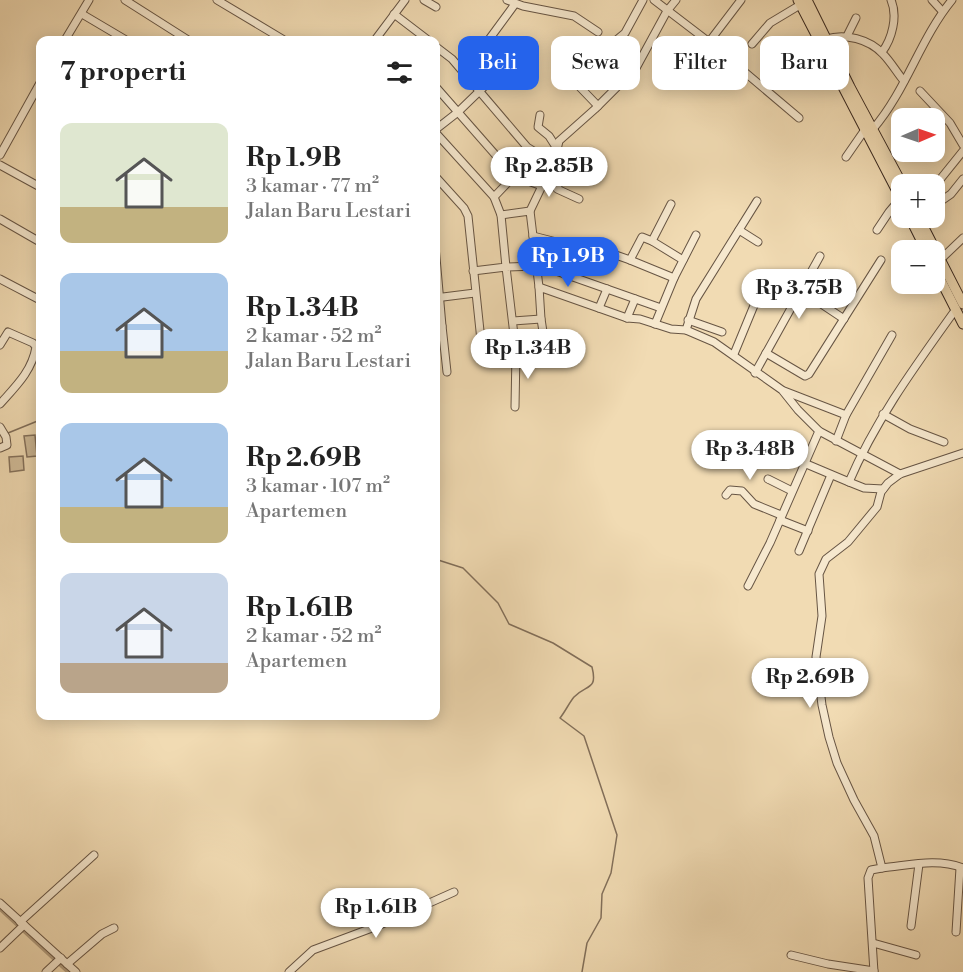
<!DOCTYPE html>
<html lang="id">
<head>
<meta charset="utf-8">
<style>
	:root { --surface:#fff; --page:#f2f2f2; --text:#222; --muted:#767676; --accent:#2563eb }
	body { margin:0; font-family:"Libre Bodoni",serif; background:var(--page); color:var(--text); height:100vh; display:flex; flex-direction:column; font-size:22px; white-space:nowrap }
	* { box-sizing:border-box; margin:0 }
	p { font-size:20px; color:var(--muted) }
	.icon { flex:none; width:33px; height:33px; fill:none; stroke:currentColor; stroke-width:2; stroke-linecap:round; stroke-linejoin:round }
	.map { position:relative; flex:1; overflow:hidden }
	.details { position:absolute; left:36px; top:36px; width:404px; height:684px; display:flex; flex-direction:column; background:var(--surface); border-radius:12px; box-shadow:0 3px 15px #0003 }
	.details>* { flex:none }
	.hud { position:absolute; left:458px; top:36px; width:416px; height:54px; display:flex; gap:12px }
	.needle { width:39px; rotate:88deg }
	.tools { position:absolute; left:891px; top:108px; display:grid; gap:12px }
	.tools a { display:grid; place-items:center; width:54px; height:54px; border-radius:12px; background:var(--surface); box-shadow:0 3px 15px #0003; font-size:30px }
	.price { position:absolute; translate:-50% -51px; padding:0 14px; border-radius:21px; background:#fff; color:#222; font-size:20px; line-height:39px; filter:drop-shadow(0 2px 3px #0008) }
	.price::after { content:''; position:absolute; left:50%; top:36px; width:18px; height:14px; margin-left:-9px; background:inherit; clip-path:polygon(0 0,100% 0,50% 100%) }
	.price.selected { background:var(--accent); color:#fff }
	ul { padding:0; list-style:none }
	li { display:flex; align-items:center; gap:18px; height:150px; padding:0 24px }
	li span { display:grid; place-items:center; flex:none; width:168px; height:120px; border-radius:12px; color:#555 }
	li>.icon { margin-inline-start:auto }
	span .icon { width:72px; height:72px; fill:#fffc; stroke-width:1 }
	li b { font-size:26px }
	h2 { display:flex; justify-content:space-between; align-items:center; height:72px; padding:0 24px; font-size:26px }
	.pill { padding:0 21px; border-radius:12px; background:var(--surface); box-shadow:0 3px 15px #0003; font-size:21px; line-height:54px }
	.pill.selected { background:var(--accent); color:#fff }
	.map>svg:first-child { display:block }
	.green { fill:#d2bd9a; stroke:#86725c; stroke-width:1.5 }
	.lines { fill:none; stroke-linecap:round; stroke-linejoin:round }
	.stream { stroke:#826f5a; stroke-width:1.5 }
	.canal { stroke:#b29e81; stroke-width:5 }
	.minor-casing { stroke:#675544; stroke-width:9 }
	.major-casing { stroke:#39281f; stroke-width:11 }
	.minor { stroke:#f6e8ce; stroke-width:7 }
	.major { stroke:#f1dbb3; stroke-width:9 }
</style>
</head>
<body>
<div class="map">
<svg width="963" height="972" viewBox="0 0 963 972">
	<rect width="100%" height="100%" fill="#f1dbb3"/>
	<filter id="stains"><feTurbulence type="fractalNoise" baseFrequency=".00333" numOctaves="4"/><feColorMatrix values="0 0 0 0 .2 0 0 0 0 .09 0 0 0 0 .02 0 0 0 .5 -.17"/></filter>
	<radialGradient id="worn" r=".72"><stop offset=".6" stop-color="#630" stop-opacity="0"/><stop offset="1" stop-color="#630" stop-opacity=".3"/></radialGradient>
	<g class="green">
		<path d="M35 435 37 456 27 457 24 436Z"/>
		<path d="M23 456 24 470 10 472 9 457Z"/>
	</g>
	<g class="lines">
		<g class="stream">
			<path d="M8 433 40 420"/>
			<path d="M435 559 463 568 498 603 509 624 553 643 592 667C598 691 586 684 574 697 569 703 565 712 560 718L584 736 617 835 611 873 602 894 601 918 587 943 582 972"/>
		</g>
		<path class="canal" d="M0 908 69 972"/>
		<g class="minor-casing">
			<g id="minor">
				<path d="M125 0 188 40"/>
				<path d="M217 0 284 40"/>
				<path d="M424 0 436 7"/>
				<path d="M507 0 523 6 574 16 598 32"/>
				<path d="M654 0 709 42 741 0"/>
				<path d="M932 0 942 11"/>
				<path d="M82 14 126 40"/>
				<path d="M394 14 428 40"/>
				<path d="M847 36 856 18"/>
				<path d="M826 39C845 33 869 39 883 54 891 62 897 73 904 81"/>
				<path d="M65 40 89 0"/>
				<path d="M375 40 405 0"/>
				<path d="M709 42 799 118"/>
				<path d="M613 43 625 33 643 0"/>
				<path d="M752 44 770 23 800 5"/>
				<path d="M435 46 452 59 527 147 535 152 564 163 557 189 579 199"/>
				<path d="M882 52C892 39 898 16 891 0"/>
				<path d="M479 53 515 4"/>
				<path d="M491 79 506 84 520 71"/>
				<path d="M565 85 570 80H573L598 106"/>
				<path d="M435 86 514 176"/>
				<path d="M920 91 950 123 963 145"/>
				<path d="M540 115 538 127 549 136 556 147"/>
				<path d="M873 129C906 91 920 39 952 0"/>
				<path d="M435 130 458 112 491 80 498 66"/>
				<path d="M435 132 494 197 501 215 506 267 473 271"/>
				<path d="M0 155 40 83"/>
				<path d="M846 157 864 131"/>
				<path d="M0 165 40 187"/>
				<path d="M435 176 464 208 468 216 482 350 485 357 533 352 543 346 544 338 541 319 539 287 627 318 640 319 671 329 686 330 714 342 782 390 798 410 819 431 900 474"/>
				<path d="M542 186 556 154 559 141 595 109 636 68 667 11 676 0"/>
				<path d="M934 187 963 151"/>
				<path d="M494 197 514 176 542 186 530 211"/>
				<path d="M671 204 652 241 683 260"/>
				<path d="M934 208 938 203 951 194 963 179"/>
				<path d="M501 215 530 211 533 236"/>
				<path d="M0 219 40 242"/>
				<path d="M739 230 758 242"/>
				<path d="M877 230 889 212 900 199"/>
				<path d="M652 241 642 237 630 260 674 278"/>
				<path d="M435 246 442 326 435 327"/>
				<path d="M613 254 630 260"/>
				<path d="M941 259 963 238"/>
				<path d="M536 264 661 308"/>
				<path d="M0 279 40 300"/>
				<path d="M539 287 533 236 568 245 584 251"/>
				<path d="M802 291 844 319"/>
				<path d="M435 298 475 293"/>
				<path d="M599 308 607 289"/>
				<path d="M627 318 635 299"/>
				<path d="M688 320 722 332"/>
				<path d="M513 321 541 319"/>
				<path d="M655 324 674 278 696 235"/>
				<path d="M442 326 447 372"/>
				<path d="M686 330 696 299 757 201"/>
				<path d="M0 345 8 332 33 343 36 347C32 371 16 386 0 404"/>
				<path d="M766 353 805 376 809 374 881 260"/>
				<path d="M734 354 762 286 796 301"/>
				<path d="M755 373 820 256"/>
				<path d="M784 391 846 415"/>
				<path d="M515 407 516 352 506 267 536 266"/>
				<path d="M883 414 910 429 944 442"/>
				<path d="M0 427 6 437 7 445 0 448"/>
				<path d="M836 441 846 415 892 335"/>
				<path d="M804 463 849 482C876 419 916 365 956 309"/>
				<path d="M768 479 792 491"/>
				<path d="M849 482 864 488 883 489"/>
				<path d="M726 495 730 490 742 491 754 504 781 515"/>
				<path d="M780 520 808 531"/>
				<path d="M799 551 831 475"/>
				<path d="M748 586 770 543 819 431"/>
				<path d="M882 868C911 865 937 858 963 868"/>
				<path d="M0 903 76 972"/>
				<path d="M20 922 94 855"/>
				<path d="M911 926 919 864"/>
				<path d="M956 932 960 868"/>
				<path d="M873 943 916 955"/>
				<path d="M0 948 24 925"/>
				<path d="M791 955 828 964 874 971"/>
				<path d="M67 964 102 934 114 928"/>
				<path d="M46 972 61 958"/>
				<path d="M289 972 313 950 380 925 454 892"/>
				<path d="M874 972 868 878 871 870 882 868 874 836 854 800 837 763 829 737 822 705 816 657 822 616 819 574 826 559 848 542 877 507 881 492 888 483 900 474 963 453"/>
			</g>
		</g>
		<g class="major-casing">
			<g id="major">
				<path d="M798 0 902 201"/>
				<path d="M807 0 850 87 902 184"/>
				<path d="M910 218 926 250"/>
				<path d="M919 218 963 304"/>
				<path d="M934 267 963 324"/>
			</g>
		</g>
		<use href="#minor" class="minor"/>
		<use href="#major" class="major"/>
	</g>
	<rect width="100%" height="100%" filter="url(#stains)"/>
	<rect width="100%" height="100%" fill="url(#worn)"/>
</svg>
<div class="tools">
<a><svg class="needle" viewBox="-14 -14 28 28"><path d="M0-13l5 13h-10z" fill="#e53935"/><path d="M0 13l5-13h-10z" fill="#767676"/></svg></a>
<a>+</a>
<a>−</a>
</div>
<b class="price" style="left:549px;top:198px">Rp 2.85B</b>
<b class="price selected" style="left:568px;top:288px">Rp 1.9B</b>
<b class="price" style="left:799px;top:320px">Rp 3.75B</b>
<b class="price" style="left:528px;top:380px">Rp 1.34B</b>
<b class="price" style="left:750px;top:481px">Rp 3.48B</b>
<b class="price" style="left:810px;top:709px">Rp 2.69B</b>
<b class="price" style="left:376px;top:939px">Rp 1.61B</b>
<div class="hud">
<a class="pill selected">Beli</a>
<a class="pill">Sewa</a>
<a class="pill">Filter</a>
<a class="pill">Baru</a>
</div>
<section class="details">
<h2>7 properti<svg class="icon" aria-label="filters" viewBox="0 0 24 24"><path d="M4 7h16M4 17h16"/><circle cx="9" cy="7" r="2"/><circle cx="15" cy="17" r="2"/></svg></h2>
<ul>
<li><span style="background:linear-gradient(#dfe7d0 70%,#c2b280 0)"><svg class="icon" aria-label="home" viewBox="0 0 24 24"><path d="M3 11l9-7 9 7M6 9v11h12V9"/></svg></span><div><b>Rp 1.9B</b><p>3 kamar · 77 m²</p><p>Jalan Baru Lestari</p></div></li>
<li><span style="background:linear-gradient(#a9c7e8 65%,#c2b280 0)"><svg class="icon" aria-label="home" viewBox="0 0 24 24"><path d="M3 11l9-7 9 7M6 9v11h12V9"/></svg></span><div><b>Rp 1.34B</b><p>2 kamar · 52 m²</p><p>Jalan Baru Lestari</p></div></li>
<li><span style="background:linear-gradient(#a9c7e8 70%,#c2b280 0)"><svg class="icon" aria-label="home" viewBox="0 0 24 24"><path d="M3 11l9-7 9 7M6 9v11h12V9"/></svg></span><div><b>Rp 2.69B</b><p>3 kamar · 107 m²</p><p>Apartemen</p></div></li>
<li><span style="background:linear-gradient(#c9d6e8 75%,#b9a48a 0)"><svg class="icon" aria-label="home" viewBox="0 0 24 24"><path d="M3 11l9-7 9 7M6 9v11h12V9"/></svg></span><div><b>Rp 1.61B</b><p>2 kamar · 52 m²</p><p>Apartemen</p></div></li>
</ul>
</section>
</div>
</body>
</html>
